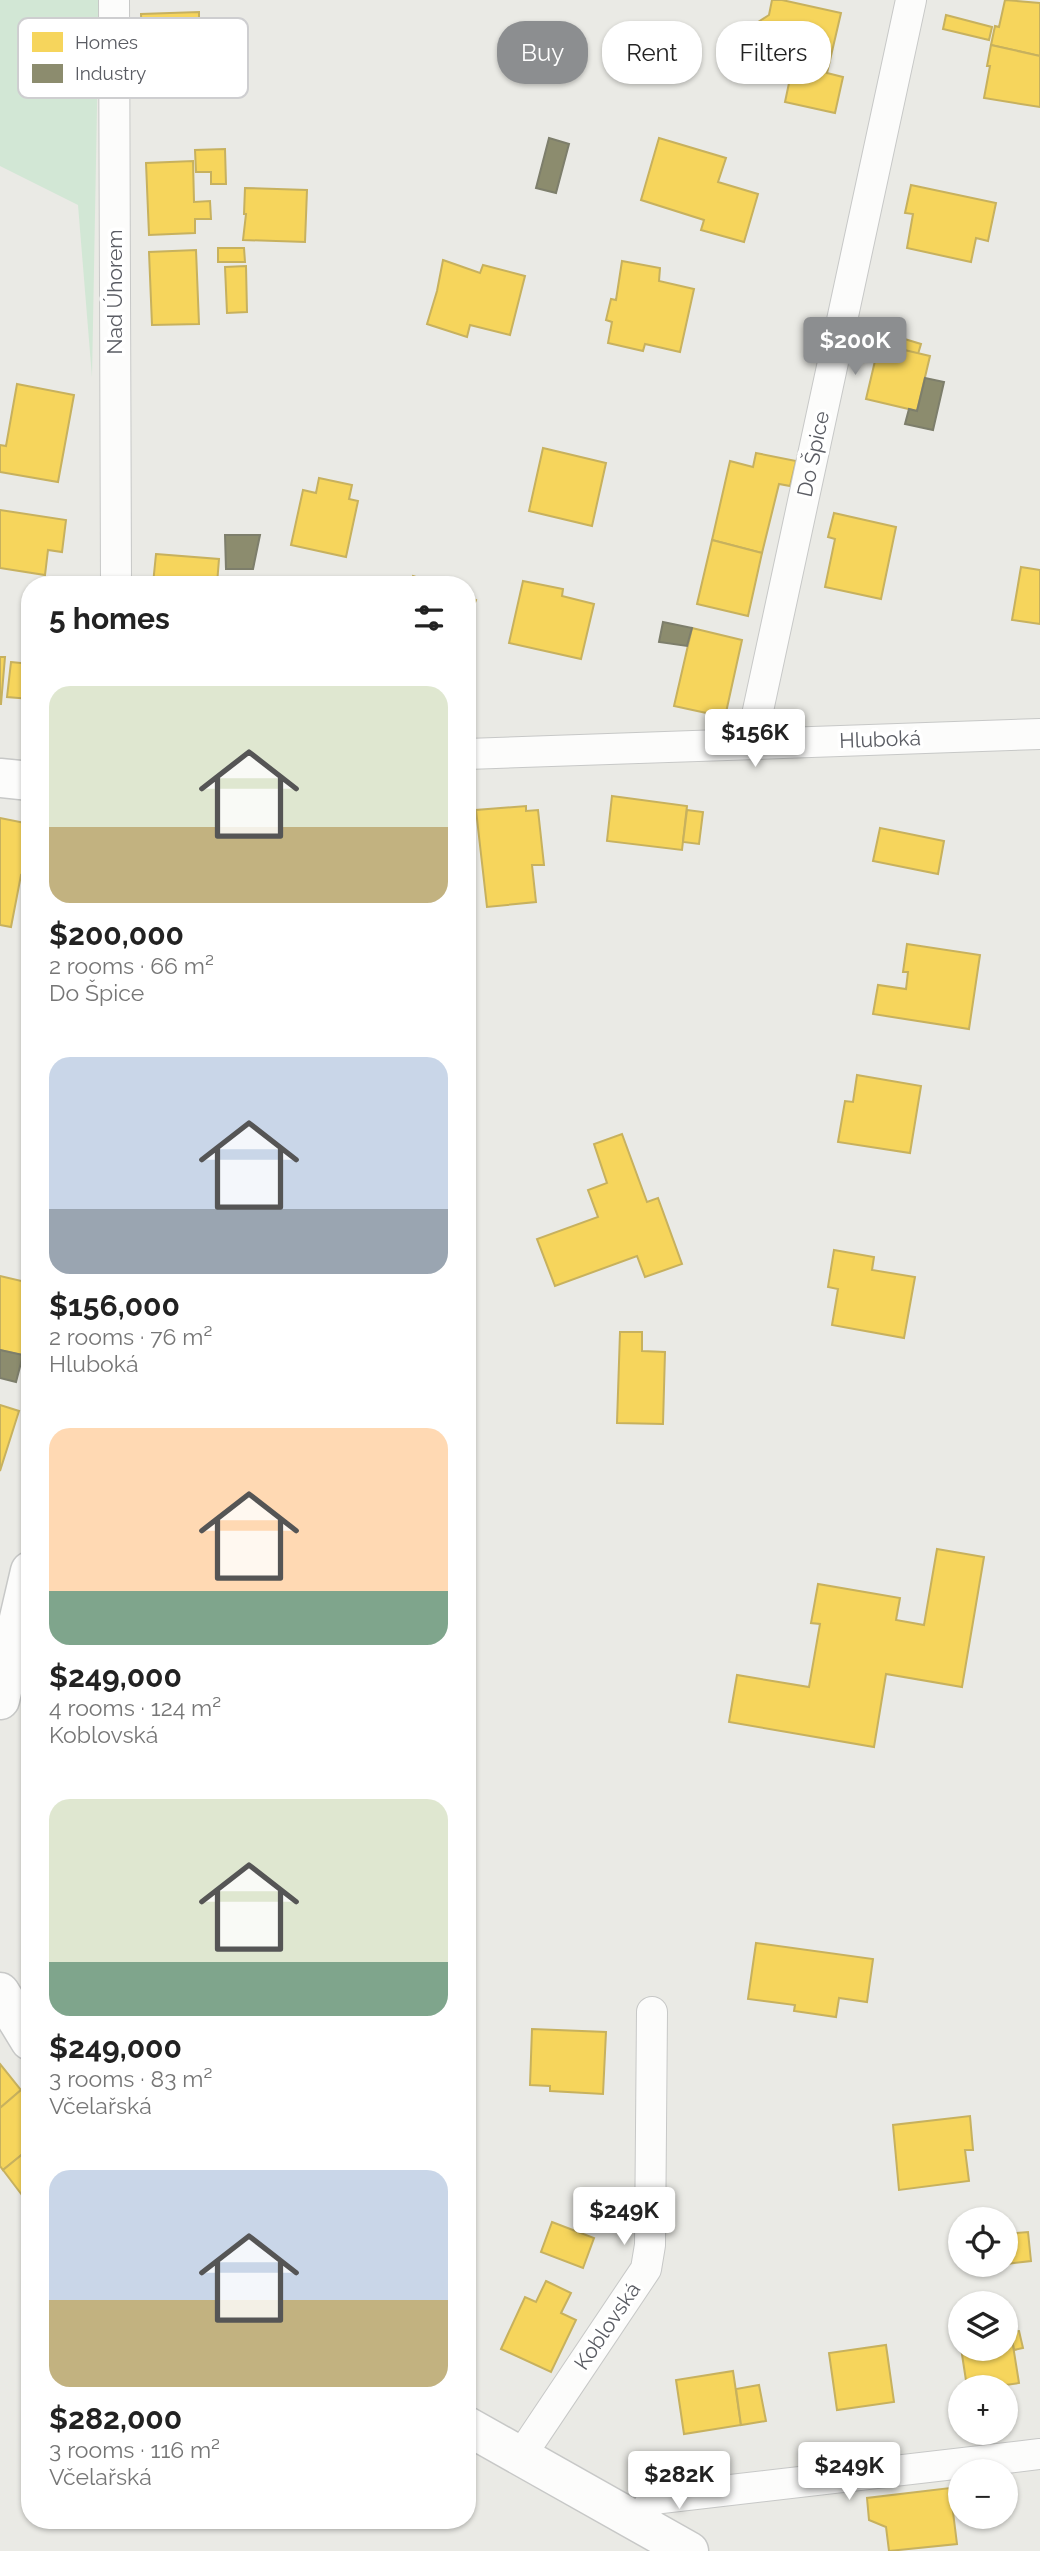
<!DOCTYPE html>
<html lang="en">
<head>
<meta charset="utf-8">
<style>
	:root { --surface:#fff; --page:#f6f6f6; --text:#222; --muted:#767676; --accent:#8c8e90 }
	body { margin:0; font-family:Raleway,sans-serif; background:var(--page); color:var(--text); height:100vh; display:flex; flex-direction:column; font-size:26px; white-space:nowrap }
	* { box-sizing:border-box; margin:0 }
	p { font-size:23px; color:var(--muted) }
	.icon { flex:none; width:38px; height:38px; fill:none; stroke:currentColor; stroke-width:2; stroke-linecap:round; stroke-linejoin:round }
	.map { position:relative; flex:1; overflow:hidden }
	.sheet { position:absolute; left:21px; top:576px; width:455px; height:1953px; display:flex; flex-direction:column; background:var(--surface); border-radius:28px; box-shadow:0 2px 5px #0004 }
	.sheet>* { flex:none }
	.hud { position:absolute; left:497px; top:21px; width:438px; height:63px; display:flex; gap:14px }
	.tools { position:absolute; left:948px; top:2207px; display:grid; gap:14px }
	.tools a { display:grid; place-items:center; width:70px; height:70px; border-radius:50%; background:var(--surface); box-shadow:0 2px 5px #0004; font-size:35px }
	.price { position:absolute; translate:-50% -60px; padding:0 16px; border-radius:7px; background:#fff; color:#222; font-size:23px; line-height:46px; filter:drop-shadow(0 2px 4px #0008) }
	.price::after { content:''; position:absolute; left:50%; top:42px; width:21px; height:16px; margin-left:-10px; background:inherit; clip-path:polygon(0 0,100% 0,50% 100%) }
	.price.selected { background:var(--accent); color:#fff }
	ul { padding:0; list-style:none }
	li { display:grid; align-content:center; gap:14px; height:371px; padding:0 28px }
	li span { display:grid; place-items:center; height:217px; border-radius:21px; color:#555 }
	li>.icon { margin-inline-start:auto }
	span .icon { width:126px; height:126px; fill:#fffc; stroke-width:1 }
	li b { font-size:30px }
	h2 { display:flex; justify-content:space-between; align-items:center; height:84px; padding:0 28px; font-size:30px }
	.tag { padding:0 24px; border-radius:28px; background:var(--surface); box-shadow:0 2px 5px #0004; font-size:24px; line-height:63px }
	.tag.selected { background:var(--accent); color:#fff }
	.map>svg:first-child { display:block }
	.green { fill:#d2e7d5 }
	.homes { fill:#f6d55c; stroke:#c7b15e; stroke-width:2 }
	.industry { fill:#8c8c6e; stroke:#7d7e6b; stroke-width:2 }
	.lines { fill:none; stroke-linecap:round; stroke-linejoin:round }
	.minor-casing { stroke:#c7c8c7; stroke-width:32 }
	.tertiary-casing { stroke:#c7c8c7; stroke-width:41 }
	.minor { stroke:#fcfcfb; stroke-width:30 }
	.tertiary { stroke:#fcfcfb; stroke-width:38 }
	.labels { text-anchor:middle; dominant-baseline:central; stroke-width:7; stroke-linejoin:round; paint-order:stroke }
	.street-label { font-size:21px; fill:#5a5c63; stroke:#fff }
	.key { fill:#fff; stroke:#ceced0; stroke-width:2 }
	.key-label { font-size:19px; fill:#5a5c63 }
</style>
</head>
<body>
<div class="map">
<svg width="1040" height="2551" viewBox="0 0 1040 2551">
	<rect width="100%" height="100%" fill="#eaeae5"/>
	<path class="green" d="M0 0H99L92 377 78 205 0 166Z"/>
	<g class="homes">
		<path d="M772 0H782L841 13 827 73 843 77 835 113 785 102 792 69 759 61 763 44 756 33 758 22 769 15Z"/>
		<path d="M1005 0 1040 3V56L991 45 995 26 999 27Z"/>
		<path d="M199 12V31L217 32 219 91 144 93 141 14Z"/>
		<path d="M946 15 992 27 989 40 943 29Z"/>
		<path d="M991 45 1040 56V107L984 98 990 66H987Z"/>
		<path d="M659 138 726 158 718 182 758 194 744 242 701 230 704 220 641 200Z"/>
		<path d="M225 149 226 184H211V172H196L195 150Z"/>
		<path d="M193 161 194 202 210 201 211 219H195V233L149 235 146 163Z"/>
		<path d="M911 185 996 203 988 241 976 238 971 262 907 248 913 214 905 213Z"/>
		<path d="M245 188 307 190 305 242 243 240 246 214H244Z"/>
		<path d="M218 248H244L245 262H218Z"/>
		<path d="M196 250 199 324 152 325 149 252Z"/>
		<path d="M443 260 480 273 483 265 525 276 510 335 470 325 467 337 427 324 437 291Z"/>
		<path d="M622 261 660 268 659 281 694 289 680 352 645 344 643 351 608 343 612 322 606 320 611 299 616 300Z"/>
		<path d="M246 266 247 312 227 313 225 267Z"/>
		<path d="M898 337 921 344 918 354 896 348Z"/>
		<path d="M879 344 930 356 917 411 866 399Z"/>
		<path d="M17 384 74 395 58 482 0 472V445L6 446Z"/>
		<path d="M543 448 606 463 592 526 529 511Z"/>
		<path d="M756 453 796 461 790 486 779 484 762 553 712 540 730 461 753 467Z"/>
		<path d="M319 478 352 485 349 499 358 501 346 557 291 545 303 490 316 493Z"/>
		<path d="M0 510 66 520 62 552 48 550 45 575 0 568Z"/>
		<path d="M834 513 896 527 881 599 825 587 835 539 828 537Z"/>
		<path d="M712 540 762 553 748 616 697 604Z"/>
		<path d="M156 554 219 559 217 584H153Z"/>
		<path d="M1021 567 1040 570V624L1012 620Z"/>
		<path d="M413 576 436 584H411Z"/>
		<path d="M523 581 563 589 562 596 594 604 581 659 509 643Z"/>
		<path d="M467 596 476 600 467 623Z"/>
		<path d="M692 628 742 640 725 717 674 706Z"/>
		<path d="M0 657H5L1 704H0Z"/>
		<path d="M11 662 30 664V699L7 697Z"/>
		<path d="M612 796 687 806 682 850 607 841Z"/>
		<path d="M526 806V811L538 810 544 865H532L536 902 487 907 476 810Z"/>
		<path d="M687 810 703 812 699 844 683 842Z"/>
		<path d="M0 818 30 824 27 841 30 842V877L21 875 11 927 0 925Z"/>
		<path d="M880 828 944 841 938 874 873 861Z"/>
		<path d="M907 944 980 955 969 1029 873 1014 878 985 906 989 908 972H903Z"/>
		<path d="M857 1075 921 1086 910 1153 838 1142 845 1101 853 1102Z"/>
		<path d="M622 1134 647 1202 658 1198 682 1264 645 1277 637 1256 555 1286 537 1239 598 1217 588 1190 607 1183 594 1144Z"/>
		<path d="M834 1250 874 1257 872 1270 915 1277 904 1338 832 1325 838 1289 828 1287Z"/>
		<path d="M0 1276 30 1283V1357L0 1350Z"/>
		<path d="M620 1332H642V1351L665 1352 663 1424 617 1423Z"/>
		<path d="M0 1405 19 1411 0 1471Z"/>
		<path d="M937 1549 984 1557 962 1687 886 1674 874 1747 729 1722 737 1675 809 1687 820 1624 811 1623 818 1584 900 1598 896 1620 924 1625Z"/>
		<path d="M30 1726V1755L23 1754Z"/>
		<path d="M756 1943 873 1959 867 2002 839 1998 836 2017 794 2011 795 2005 748 1999Z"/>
		<path d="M532 2029 606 2032 603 2094 550 2091V2086L530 2085Z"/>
		<path d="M0 2064 21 2090 0 2108Z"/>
		<path d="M21 2090 30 2101V2148L3 2170 0 2166V2108Z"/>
		<path d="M970 2116 973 2150H965L969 2181 899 2190 893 2125Z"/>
		<path d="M30 2148V2196L25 2199 3 2170Z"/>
		<path d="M552 2222 594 2238 583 2268 541 2252Z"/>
		<path d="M1028 2232 1031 2261 1006 2264V2234Z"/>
		<path d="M546 2281 571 2293 561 2313 576 2320 551 2372 501 2349 525 2297 536 2302Z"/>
		<path d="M1019 2331 1023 2348 1014 2350 1011 2333 1008 2332Z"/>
		<path d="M1006 2333H1011L1019 2383 992 2387H967L961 2348H1006Z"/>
		<path d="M886 2345 894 2402 837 2410 829 2353Z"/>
		<path d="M733 2371 741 2425 684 2434 676 2380Z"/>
		<path d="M759 2385 766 2421 741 2425 736 2389Z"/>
		<path d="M950 2488 957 2544 889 2551 886 2527 869 2520 867 2498Z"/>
	</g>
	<g class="industry">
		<path d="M549 138 569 144 556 193 536 188Z"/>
		<path d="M925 378 944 382 933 430 905 424 909 409 917 411Z"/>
		<path d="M225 535H260L253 569H226Z"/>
		<path d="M663 622 692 628 687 646 659 642Z"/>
		<path d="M0 1350 23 1355 16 1382 0 1378Z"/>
	</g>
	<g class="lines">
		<g class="minor-casing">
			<g id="minor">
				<path d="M114 0 116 584"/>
				<path d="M751 743 911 0"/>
				<path d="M467 754 1040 734"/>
				<path d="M520 2457 646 2269 650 2245 652 2012"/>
				<path d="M639 2521 653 2499 1040 2454"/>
			</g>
		</g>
		<g class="tertiary-casing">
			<g id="tertiary">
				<path d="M0 778 30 781"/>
				<path d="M0 1700 30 1571"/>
				<path d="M0 1992 30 2041"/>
				<path d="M467 2426 689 2551"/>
			</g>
		</g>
		<use href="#minor" class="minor"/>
		<use href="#tertiary" class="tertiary"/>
	</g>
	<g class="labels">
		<g class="street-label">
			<text transform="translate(114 292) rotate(-90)">Nad Úhorem</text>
			<text transform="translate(813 454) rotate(-78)">Do Špice</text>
			<text transform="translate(880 739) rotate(-2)">Hluboká</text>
			<text transform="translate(607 2326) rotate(-56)">Koblovská</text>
		</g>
	</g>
	<rect x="18" y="18" width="230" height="80" rx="10" class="key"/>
	<rect x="32" y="32" width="31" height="20" fill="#f6d55c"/>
	<rect x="32" y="64" width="31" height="19" fill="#8c8c6e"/>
	<g class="key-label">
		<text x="75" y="49">Homes</text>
		<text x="75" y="80">Industry</text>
	</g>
</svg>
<div class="tools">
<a><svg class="icon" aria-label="locate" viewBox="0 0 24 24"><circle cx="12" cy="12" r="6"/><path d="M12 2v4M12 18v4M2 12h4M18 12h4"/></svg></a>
<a><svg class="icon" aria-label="layers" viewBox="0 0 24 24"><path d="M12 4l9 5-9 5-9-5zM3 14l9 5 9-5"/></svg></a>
<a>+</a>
<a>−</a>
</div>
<b class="price selected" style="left:855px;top:377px">$200K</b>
<b class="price" style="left:755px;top:769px">$156K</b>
<b class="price" style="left:624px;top:2247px">$249K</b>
<b class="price" style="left:849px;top:2502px">$249K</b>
<b class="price" style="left:679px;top:2511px">$282K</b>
<div class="hud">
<a class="tag selected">Buy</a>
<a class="tag">Rent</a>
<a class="tag">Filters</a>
</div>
<section class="sheet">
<h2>5 homes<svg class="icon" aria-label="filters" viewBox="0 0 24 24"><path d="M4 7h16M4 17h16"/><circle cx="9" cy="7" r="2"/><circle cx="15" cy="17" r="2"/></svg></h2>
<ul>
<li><span style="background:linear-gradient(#dfe7d0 65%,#c2b280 0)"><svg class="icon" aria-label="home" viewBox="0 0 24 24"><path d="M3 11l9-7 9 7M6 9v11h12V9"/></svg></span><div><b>$200,000</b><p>2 rooms · 66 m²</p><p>Do Špice</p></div></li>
<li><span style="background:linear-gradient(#c9d6e8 70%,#9aa5b1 0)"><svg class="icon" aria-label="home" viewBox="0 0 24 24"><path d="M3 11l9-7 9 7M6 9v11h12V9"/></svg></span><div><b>$156,000</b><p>2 rooms · 76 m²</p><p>Hluboká</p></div></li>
<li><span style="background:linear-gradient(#ffd9b3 75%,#7fa58c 0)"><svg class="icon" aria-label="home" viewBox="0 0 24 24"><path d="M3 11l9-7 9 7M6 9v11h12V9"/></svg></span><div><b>$249,000</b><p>4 rooms · 124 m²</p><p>Koblovská</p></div></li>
<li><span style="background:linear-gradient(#dfe7d0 75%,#7fa58c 0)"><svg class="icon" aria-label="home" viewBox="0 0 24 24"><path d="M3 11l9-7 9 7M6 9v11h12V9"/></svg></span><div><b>$249,000</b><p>3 rooms · 83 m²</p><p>Včelařská</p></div></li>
<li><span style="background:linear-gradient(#c9d6e8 60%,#c2b280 0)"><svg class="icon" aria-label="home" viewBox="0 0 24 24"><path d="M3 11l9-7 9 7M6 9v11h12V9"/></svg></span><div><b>$282,000</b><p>3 rooms · 116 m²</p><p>Včelařská</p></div></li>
</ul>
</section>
</div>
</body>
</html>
